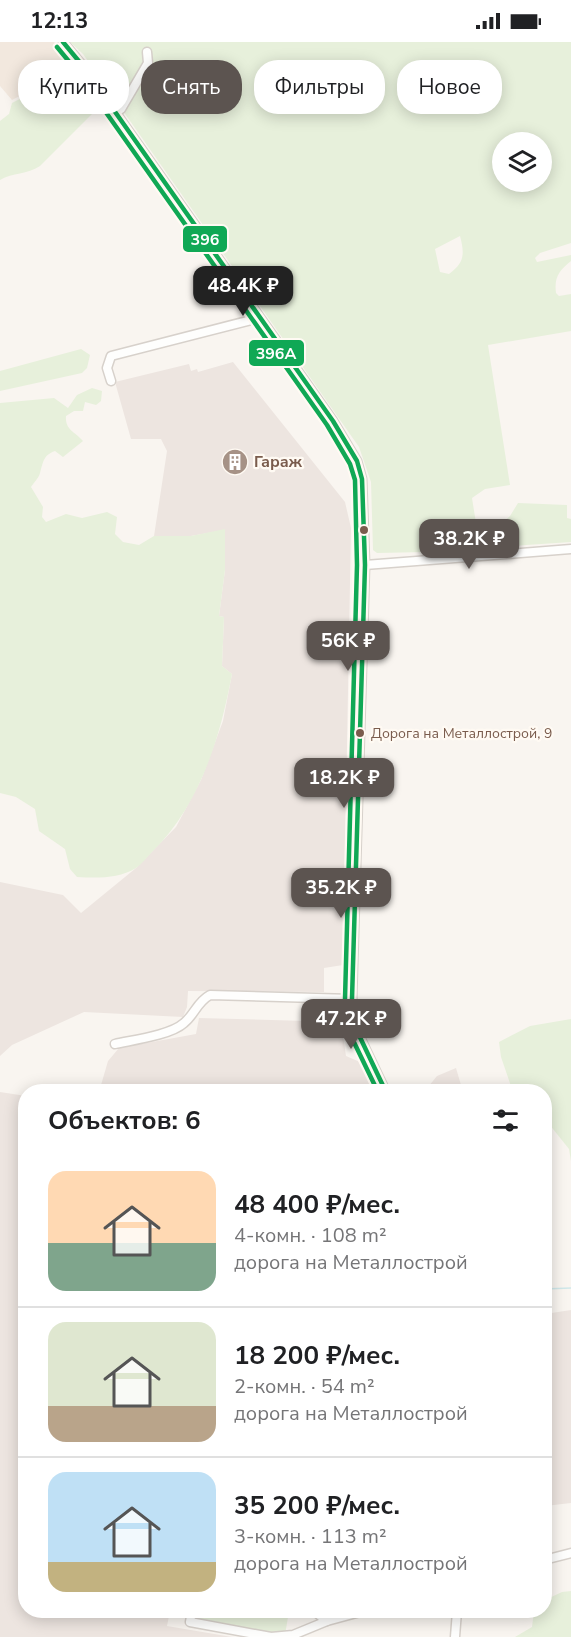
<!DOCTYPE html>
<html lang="ru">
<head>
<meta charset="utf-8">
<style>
	:root { --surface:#fff; --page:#f2f2f2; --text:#202124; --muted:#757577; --line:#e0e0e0; --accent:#5c5450 }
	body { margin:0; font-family:"Nunito Sans",sans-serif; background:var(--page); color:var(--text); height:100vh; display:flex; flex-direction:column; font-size:22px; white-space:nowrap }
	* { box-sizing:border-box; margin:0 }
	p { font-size:20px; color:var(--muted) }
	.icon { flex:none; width:33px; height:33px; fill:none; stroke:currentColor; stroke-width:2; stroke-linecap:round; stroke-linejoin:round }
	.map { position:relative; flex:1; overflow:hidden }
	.side { position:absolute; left:18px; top:1042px; width:534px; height:534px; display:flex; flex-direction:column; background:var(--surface); border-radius:24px; box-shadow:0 3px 15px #0003 }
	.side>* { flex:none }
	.banner { position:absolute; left:18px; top:18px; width:536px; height:54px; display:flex; gap:12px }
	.controls { position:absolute; left:492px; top:90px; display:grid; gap:12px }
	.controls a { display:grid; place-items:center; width:60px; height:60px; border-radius:50%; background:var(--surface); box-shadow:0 3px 15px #0003; font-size:30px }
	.price { position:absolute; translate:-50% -51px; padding:0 14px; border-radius:12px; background:var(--accent); color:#fff; font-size:20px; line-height:39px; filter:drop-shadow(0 2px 3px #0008) }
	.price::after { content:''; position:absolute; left:50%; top:36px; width:18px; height:14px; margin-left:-9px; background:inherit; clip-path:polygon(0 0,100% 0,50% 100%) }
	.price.on { background:#222; color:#fff }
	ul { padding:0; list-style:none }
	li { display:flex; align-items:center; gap:18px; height:150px; padding:0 30px }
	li+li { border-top:2px solid var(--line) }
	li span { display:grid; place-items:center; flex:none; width:168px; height:120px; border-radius:18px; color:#555 }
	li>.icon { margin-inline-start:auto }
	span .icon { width:72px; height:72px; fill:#fffc; stroke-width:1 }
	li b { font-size:26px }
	h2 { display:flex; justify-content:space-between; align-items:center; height:72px; padding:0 30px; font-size:26px }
	.chip { padding:0 21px; border-radius:24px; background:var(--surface); box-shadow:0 3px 15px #0003; font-size:21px; line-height:54px }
	.chip.on { background:var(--accent); color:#fff }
	.status { display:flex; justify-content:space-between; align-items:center; height:42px; padding:0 30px; background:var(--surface); direction:ltr }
	.status svg { height:16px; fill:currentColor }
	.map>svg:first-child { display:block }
	.residential { fill:#f2e8de }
	.industrial { fill:#ede5e0 }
	.green { fill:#e7f0db; fill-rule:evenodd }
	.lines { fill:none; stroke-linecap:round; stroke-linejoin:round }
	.stream { stroke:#d0e8ea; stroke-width:1.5 }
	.minor-casing { stroke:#d7d1cb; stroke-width:11 }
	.minor { stroke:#fefefd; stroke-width:8 }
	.bus-1-casing { stroke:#fffaf3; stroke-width:9 }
	.bus-2-casing { stroke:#fffaf3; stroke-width:9 }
	.bus-1 { stroke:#10a855; stroke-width:4.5 }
	.bus-2 { stroke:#10a855; stroke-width:4.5 }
	.bus-dot { fill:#7a5c4d; stroke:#fffaf3; stroke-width:2 }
	.labels { text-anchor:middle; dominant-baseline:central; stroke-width:4.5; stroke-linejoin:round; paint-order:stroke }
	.bus-label { font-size:14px; fill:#7a5c4d; stroke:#fffaf3; text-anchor:start }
	.poi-label { font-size:16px; font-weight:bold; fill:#7a5c4d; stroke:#fffaf3; text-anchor:start }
	.line-badge { stroke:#fffaf3; stroke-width:2 }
	.badge-label { font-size:16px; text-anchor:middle; font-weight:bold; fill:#fff }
</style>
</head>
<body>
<div class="status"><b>12:13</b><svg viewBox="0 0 49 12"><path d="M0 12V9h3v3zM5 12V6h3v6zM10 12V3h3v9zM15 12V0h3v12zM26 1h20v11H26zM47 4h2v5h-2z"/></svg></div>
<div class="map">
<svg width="571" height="1595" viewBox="0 0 571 1595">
	<rect width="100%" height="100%" fill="#f9f5f0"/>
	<path class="residential" d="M0 0H54L76 24 12 58 0 44Z"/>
	<g class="industrial">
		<path d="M233 320 345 460 351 486 343 923 324 926V950L188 949 187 965 183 975 84 970 12 1003 0 1014V840L63 853 81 871 136 826 176 785 201 738 223 679 232 632 222 624 224 575 219 574 225 528V488L191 494H154L167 409 161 397H131L115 340 189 322 191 329 197 327 198 330Z"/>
		<path d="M199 976 341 980 346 1014 367 1023 382 1050H99L108 1019 119 1006 196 992Z"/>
		<path d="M456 1026 463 1050H424L437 1034Z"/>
		<path d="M0 1050 26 1054V1569H170L167 1584 232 1595H0Z"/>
		<path d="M571 1268V1461L545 1464V1272Z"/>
	</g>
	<g class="green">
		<path d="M70 0H571V201L540 211 535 216 537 220 571 213V219C559 229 554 235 556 251L559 254 571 252V289L488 303 510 443 485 447 472 456 476 481 474 509 377 511 373 508 371 440 359 405 83 12ZM502 100H542V140H502ZM460 194C465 213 464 221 449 232L440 230 435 207Z"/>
		<path d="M78 27 102 62 40 124C27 133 13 130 0 138V79L9 72 12 61Z"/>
		<path d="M81 307 90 313 87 326 82 331 0 349V329Z"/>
		<path d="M92 346 102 349 101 359 96 363 85 360 83 369H74L66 374C65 388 74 389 83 399L63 415 55 409C43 413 43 421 40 431 39 436 34 440 31 445L43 465 42 475 46 480 66 472 82 476 107 470 117 475 115 492 123 500 139 503 154 494H191L225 487V528L219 574 224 575 222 624 232 632C220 696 200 763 152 810 147 815 142 822 136 826 118 837 97 836 77 835L70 827 65 807 39 789 35 767 16 755 0 751V361L54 356 68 366 77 353Z"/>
		<path d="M518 461 567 463V476L571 477V500L496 505 493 489 510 474Z"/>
		<path d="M571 977V1119L569 1107 545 1077 544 1050H513L501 1015 499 1000 530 984Z"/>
		<path d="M571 1549V1595H515L532 1585 534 1569H544L545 1558 562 1550Z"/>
		<path d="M197 1569H289L285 1593 196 1576Z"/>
	</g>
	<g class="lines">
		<path class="stream" d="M544 1247 571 1246"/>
		<g class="minor-casing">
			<g id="minor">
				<path d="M63 0 82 23 333 379 357 419 362 437 365 523 352 957 357 989 386 1050"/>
				<path d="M115 71 121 67 148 21 147 10"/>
				<path d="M111 339 107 326 111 314 259 276"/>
				<path d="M365 523 571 507"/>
				<path d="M115 1002C133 998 171 993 184 981 195 972 197 960 210 953L352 957"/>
				<path d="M544 1518 571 1511"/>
				<path d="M192 1569 190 1580 271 1595 293 1593 327 1579 314 1569"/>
				<path d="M327 1579 364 1569"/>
				<path d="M455 1595 457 1569"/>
			</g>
		</g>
		<use href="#minor" class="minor"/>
		<g class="bus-1-casing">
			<path id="bus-1" d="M63 0 82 23 333 379 357 419 362 437 365 523 352 957 357 989 386 1050"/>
		</g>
		<g class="bus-2-casing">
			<path id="bus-2" d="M57 5 76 28 327 383 350 422 355 438 357 523 345 957 350 992 378 1050"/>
		</g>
		<use href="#bus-1" class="bus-1"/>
		<use href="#bus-2" class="bus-2"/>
	</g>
	<defs>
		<g id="building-disc" transform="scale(1.35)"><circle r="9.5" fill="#a69286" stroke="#fffaf3"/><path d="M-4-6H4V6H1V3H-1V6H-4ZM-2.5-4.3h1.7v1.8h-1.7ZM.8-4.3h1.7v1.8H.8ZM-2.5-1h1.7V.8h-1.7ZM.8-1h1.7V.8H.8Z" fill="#fff"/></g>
	</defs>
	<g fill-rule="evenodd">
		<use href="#building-disc" x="235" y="420"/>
	</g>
	<g class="bus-dot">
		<circle cx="364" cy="488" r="5"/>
		<circle cx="360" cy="691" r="5"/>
	</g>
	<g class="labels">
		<g class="bus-label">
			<text x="371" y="691">Дорога на Металлострой, 9</text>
		</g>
		<g class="poi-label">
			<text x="254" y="420">Гараж</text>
		</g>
	</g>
	<g class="line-badge">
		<rect x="182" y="183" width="46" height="28" rx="6" fill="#10a855"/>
		<rect x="248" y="297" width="57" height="28" rx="6" fill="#10a855"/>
	</g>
	<g class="badge-label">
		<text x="205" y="203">396</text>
		<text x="276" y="317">396А</text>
	</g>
</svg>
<div class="controls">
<a><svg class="icon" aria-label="layers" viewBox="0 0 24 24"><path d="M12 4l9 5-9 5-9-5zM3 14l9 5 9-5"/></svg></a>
</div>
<b class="price on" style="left:243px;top:275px">48.4K ₽</b>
<b class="price" style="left:469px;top:528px">38.2K ₽</b>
<b class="price" style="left:348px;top:630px">56K ₽</b>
<b class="price" style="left:344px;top:767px">18.2K ₽</b>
<b class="price" style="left:341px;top:877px">35.2K ₽</b>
<b class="price" style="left:351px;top:1008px">47.2K ₽</b>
<div class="banner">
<a class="chip">Купить</a>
<a class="chip on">Снять</a>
<a class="chip">Фильтры</a>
<a class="chip">Новое</a>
</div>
<section class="side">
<h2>Объектов: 6<svg class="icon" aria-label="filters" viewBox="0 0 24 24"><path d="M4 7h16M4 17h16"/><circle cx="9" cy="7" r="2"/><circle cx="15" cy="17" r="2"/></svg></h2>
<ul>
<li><span style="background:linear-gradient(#ffd9b3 60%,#7fa58c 0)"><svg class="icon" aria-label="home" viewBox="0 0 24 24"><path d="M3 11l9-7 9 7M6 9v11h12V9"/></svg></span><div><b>48 400 ₽/мес.</b><p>4-комн. · 108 m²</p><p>дорога на Металлострой</p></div></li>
<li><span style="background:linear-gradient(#dfe7d0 70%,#b9a48a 0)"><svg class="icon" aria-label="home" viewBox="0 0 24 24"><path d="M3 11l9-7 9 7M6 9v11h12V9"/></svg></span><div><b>18 200 ₽/мес.</b><p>2-комн. · 54 m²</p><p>дорога на Металлострой</p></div></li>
<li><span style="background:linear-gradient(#bfe0f5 75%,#c2b280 0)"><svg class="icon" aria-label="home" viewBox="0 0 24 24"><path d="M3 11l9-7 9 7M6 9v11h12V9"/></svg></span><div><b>35 200 ₽/мес.</b><p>3-комн. · 113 m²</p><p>дорога на Металлострой</p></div></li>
</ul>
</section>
</div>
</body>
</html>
